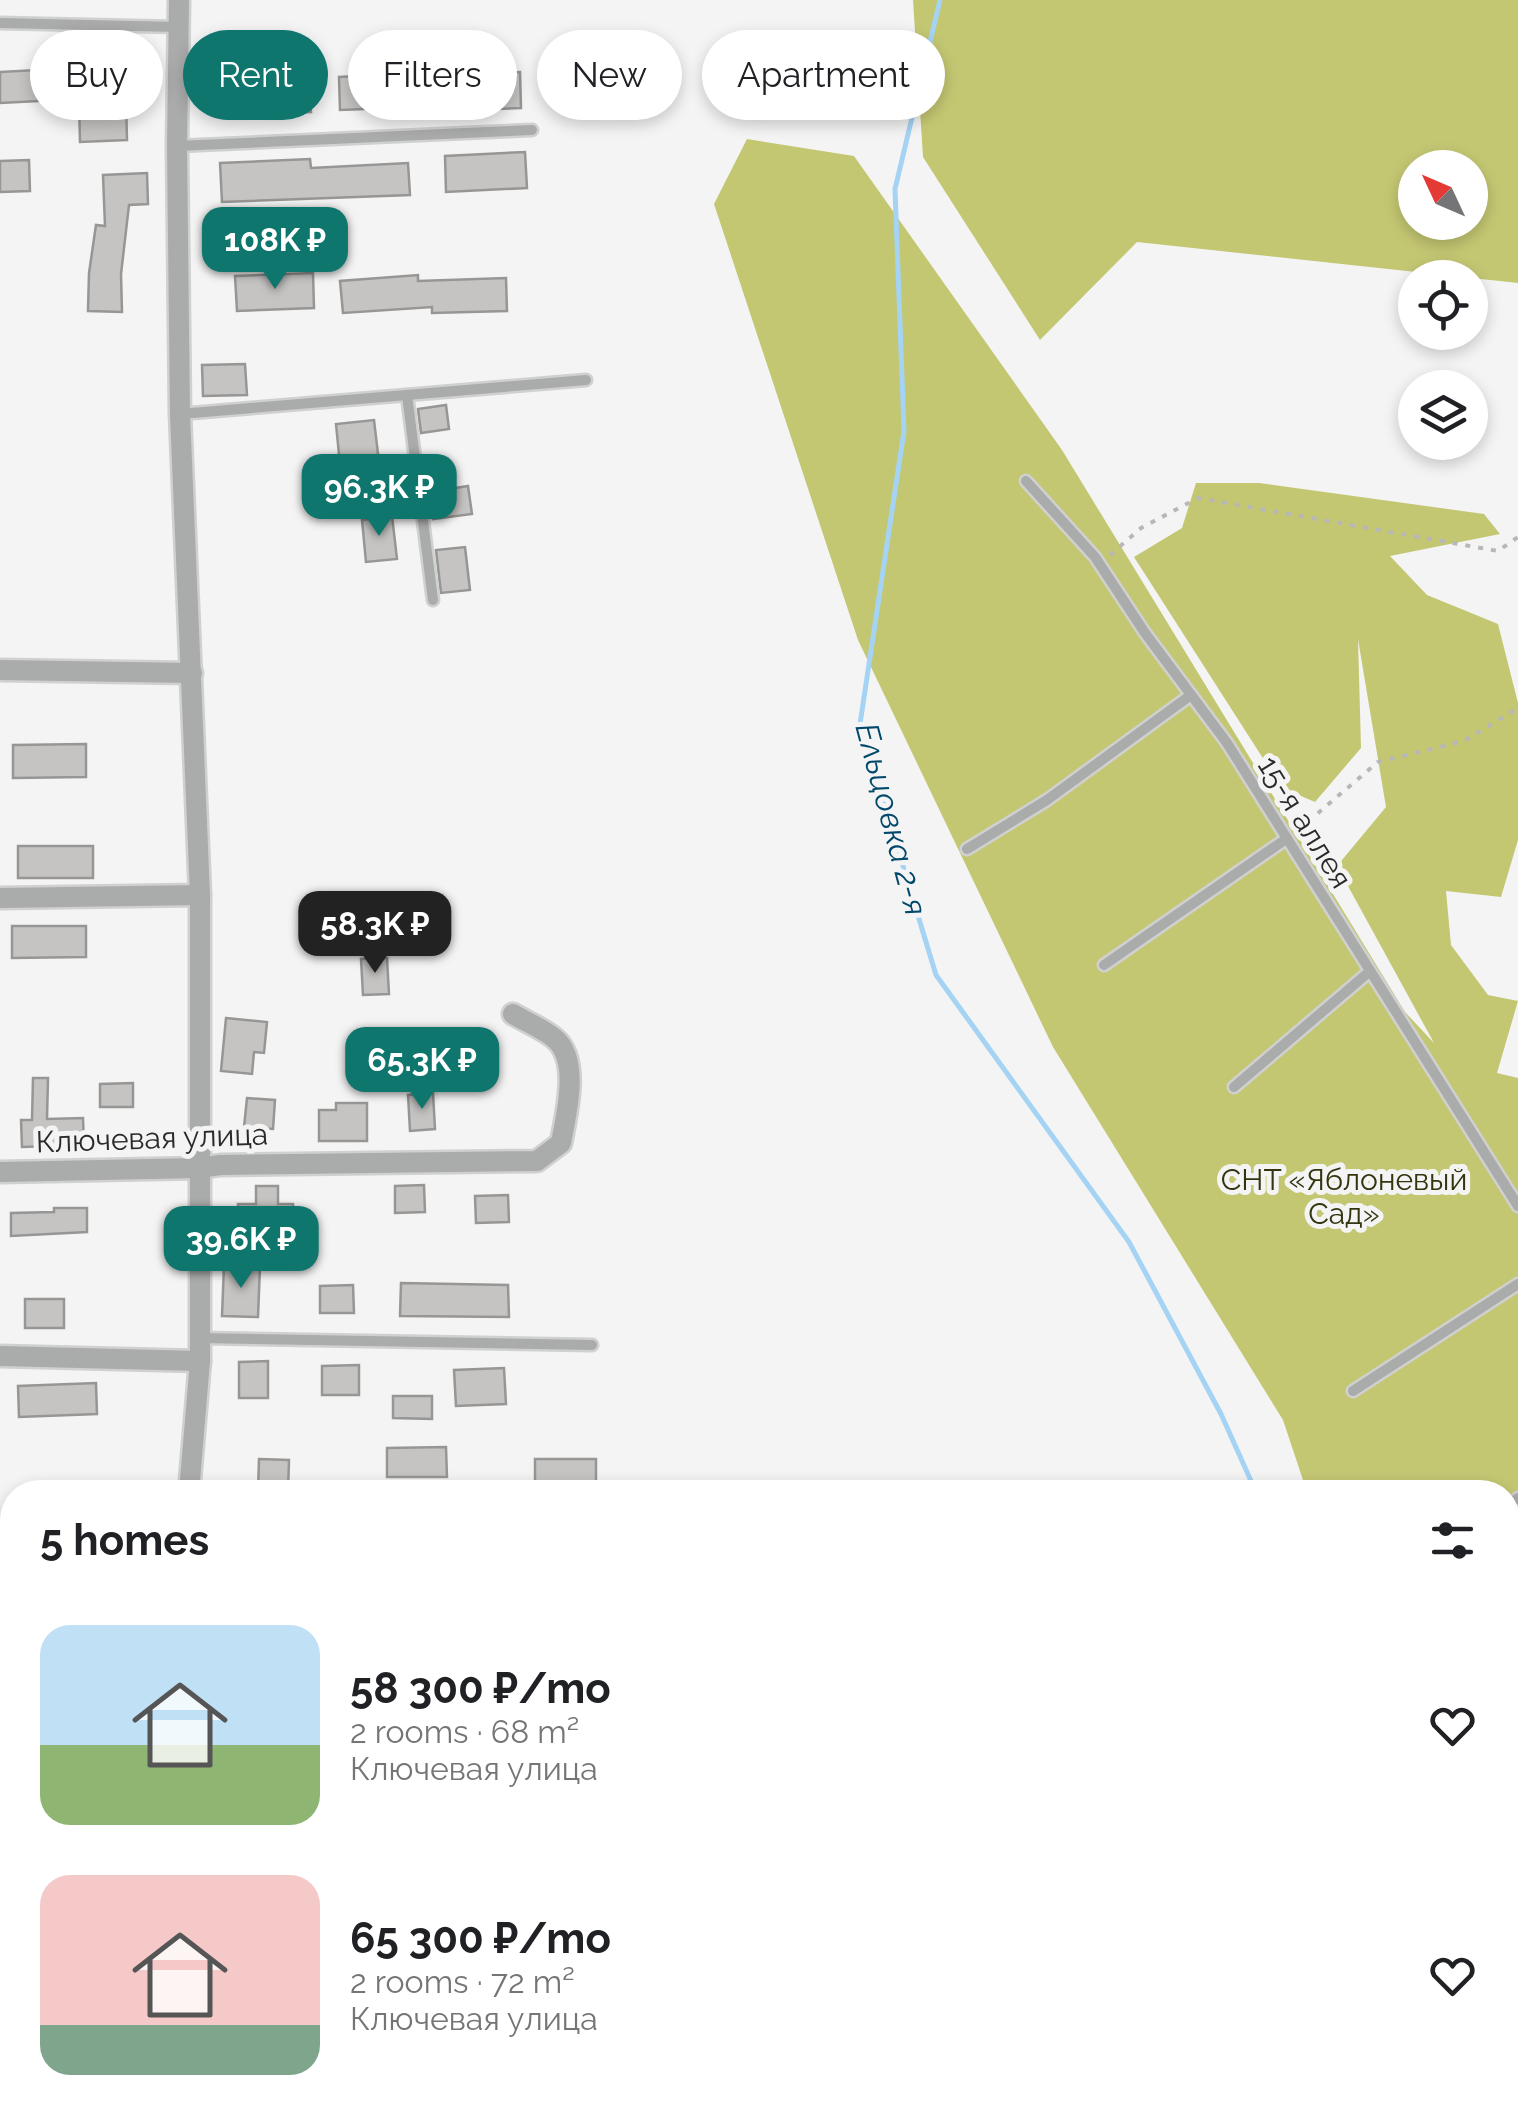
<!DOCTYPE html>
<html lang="en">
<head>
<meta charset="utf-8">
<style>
	:root { --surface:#fff; --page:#f2f2f2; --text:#202124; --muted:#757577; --accent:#0f766e }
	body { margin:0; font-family:Raleway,sans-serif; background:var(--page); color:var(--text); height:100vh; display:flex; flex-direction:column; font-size:38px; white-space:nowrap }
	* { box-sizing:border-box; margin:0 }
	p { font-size:32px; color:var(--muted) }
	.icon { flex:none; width:55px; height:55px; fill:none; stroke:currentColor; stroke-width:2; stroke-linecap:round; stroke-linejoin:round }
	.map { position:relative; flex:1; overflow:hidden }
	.panel { position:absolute; left:0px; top:1480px; width:1520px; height:642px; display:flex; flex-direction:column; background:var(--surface); border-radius:40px 40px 0 0; box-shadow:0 5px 15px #0003 }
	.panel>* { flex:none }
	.guide { position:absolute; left:30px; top:30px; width:1000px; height:90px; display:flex; gap:20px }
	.needle { width:65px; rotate:314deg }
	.fabs { position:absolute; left:1398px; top:150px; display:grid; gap:20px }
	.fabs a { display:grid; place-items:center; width:90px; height:90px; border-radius:50%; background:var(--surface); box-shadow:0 5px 15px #0003; font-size:50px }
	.price { position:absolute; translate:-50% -85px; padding:0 22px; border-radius:20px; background:var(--accent); color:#fff; font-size:32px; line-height:65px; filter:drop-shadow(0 2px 5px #0008) }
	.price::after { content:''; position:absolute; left:50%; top:60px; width:30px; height:22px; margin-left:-15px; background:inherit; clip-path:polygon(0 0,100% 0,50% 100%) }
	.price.current { background:#222; color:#fff }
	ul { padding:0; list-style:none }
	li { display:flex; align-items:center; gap:30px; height:250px; padding:0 40px }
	li span { display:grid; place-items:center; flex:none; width:280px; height:200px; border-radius:30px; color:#555 }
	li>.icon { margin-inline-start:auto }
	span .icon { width:120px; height:120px; fill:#fffc; stroke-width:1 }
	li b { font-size:42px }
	h2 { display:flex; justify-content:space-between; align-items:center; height:120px; padding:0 40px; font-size:42px }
	.pill { padding:0 35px; border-radius:45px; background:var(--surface); box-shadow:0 5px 15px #0003; font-size:35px; line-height:90px }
	.pill.current { background:var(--accent); color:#fff }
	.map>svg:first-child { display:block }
	.green { fill:#c4c772; fill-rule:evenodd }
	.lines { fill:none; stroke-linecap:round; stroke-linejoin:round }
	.stream { stroke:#a4d3f3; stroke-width:5 }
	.building { fill:#c5c4c3; stroke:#979695; stroke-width:2.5 }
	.service-casing { stroke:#d0d0d0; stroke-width:15 }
	.minor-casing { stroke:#d0d0d0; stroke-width:25 }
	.secondary-casing { stroke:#d0d0d0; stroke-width:32 }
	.path { stroke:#b7b7b8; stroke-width:4; stroke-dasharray:5 8; stroke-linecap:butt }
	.service { stroke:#aaabab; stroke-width:10 }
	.minor { stroke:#aaabab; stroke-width:20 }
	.secondary { stroke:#878787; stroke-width:28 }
	.labels { text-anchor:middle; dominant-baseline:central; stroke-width:10; stroke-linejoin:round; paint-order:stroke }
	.street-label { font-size:30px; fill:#2a2a2a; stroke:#f4f4f5 }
	.park-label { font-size:30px; fill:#34350f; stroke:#f4f4f5 }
	.water-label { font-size:32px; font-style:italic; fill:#01486a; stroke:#f4f4f5 }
</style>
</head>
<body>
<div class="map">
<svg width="1518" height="2121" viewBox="0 0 1518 2121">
	<rect width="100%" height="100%" fill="#f4f4f5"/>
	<g class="green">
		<path d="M913 0H1518V283L1137 242 1040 340 923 157ZM1415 168H1470V222H1415Z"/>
		<path d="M747 139 854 156 1062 450 1405 1012 1434 1043 1337 866 1386 807 1358 639 1361 748 1315 802 1282 788 1134 557 1182 528 1196 483H1259L1484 514 1500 534 1390 556 1427 595 1498 624 1518 703V840L1501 897 1446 891 1451 945 1488 995 1518 1001 1497 1073 1518 1078V1893L1508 1882V1492H1307L1283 1420 1053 1047 858 640 714 204Z"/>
	</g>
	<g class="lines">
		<g class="stream">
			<path d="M940 0 895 189 904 431 860 724 936 975 1129 1242 1221 1414 1256 1492"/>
			<path d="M1508 1991 1518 2007"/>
		</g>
	</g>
	<g class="building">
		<path d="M37 70 38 101 0 103V72Z"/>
		<path d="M309 71 311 112 221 116 219 75Z"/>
		<path d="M520 72 521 108 451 111 449 75Z"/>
		<path d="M418 73 420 107 340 110 339 77Z"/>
		<path d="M126 100 127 140 80 142 79 102Z"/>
		<path d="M525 152 527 188 446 192 445 156Z"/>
		<path d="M310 159 311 168 408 163 410 195 222 202 220 163Z"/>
		<path d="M29 160 30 191 0 192V161Z"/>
		<path d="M147 173 148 204 129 205 121 274 122 312 88 311 89 273 96 225 105 226 103 175Z"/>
		<path d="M313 273 314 308 237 311 235 276Z"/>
		<path d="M418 275V281L506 278 507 311 432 313V307L343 313 340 281Z"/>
		<path d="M245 364 247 395 203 396 202 365Z"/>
		<path d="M446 405 449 429 421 433 418 409Z"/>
		<path d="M374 420 380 471 341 475 336 424Z"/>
		<path d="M468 486 472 514 433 519 430 492Z"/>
		<path d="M392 516 397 559 366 562 362 520Z"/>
		<path d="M465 547 470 590 441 593 436 550Z"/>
		<path d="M86 744V777L13 778V745Z"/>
		<rect x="18" y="846" width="75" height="32"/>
		<path d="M12 926H86V957L12 958Z"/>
		<path d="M387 958 389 994 363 995 361 959Z"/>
		<path d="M226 1018 267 1022 264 1053 254 1052 252 1074 221 1071Z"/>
		<path d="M462 1029 464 1054 428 1057 426 1032Z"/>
		<path d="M33 1078H48L47 1119 83 1118 84 1145 22 1147 21 1120H32Z"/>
		<path d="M133 1083V1107H100V1084Z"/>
		<path d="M433 1093 435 1129 410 1131 408 1095Z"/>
		<path d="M247 1098 275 1100 273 1129 244 1127Z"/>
		<path d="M336 1103H367V1141H319V1110H336Z"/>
		<path d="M424 1185 425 1212 395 1213V1186Z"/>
		<path d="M256 1186H278V1204H293L294 1230H239L238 1204H256Z"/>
		<path d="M508 1195 509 1222 476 1223 475 1196Z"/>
		<path d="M54 1208H87V1232L11 1236V1213L54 1212Z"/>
		<path d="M224 1265 260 1266 258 1317 222 1316Z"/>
		<path d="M401 1283 508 1285 509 1317 400 1316Z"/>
		<path d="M353 1285 354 1313H320V1286Z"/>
		<rect x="25" y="1299" width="39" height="29"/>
		<path d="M268 1361V1398H239V1362Z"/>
		<path d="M359 1365V1395H322V1366Z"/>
		<path d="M504 1368 506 1404 456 1406 454 1370Z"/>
		<path d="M96 1383 97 1414 19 1417 18 1386Z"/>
		<path d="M393 1396H432V1419L393 1418Z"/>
		<path d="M446 1447 447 1477H387V1448Z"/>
		<path d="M259 1459 289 1460 288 1492H258Z"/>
		<rect x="535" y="1459" width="61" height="32"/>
	</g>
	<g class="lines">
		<g class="service-casing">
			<g id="service">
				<path d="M0 23 179 27"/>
				<path d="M177 146 532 130"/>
				<path d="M407 395 433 600"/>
				<path d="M180 414 586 380"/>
				<path d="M1026 481 1095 557 1145 633 1227 743 1518 1206"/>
				<path d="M967 849 1047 800 1191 695"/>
				<path d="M1104 965 1286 839"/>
				<path d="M1234 1087 1369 972"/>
				<path d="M200 1338 592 1345"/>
				<path d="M1353 1391 1518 1284"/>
				<path d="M1508 1505 1518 1498"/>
			</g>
		</g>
		<g class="minor-casing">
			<g id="minor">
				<path d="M179 0 177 146 180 414 200 895V1361L189 1492"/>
				<path d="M0 670 192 673"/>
				<path d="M0 898 200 895"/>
				<path d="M0 1172 200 1168 220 1165 537 1161 561 1143C566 1115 581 1059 554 1038 542 1028 526 1022 513 1014"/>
				<path d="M0 1356 200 1361"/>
				<path d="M0 1609 12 1611"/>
				<path d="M0 1853 12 1855"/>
				<path d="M126 2121 127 2110"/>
			</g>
		</g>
		<g class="secondary-casing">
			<g id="secondary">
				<path d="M0 2044 12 2046"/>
				<path d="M358 2110 419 2121"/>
			</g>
		</g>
		<g class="path">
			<path d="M1110 555 1141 528 1198 498 1498 551 1518 537"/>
			<path d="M1298 830 1378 762 1464 741 1518 708"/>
		</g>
		<use href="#service" class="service"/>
		<use href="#minor" class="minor"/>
		<use href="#secondary" class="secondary"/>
	</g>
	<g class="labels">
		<g class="street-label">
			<text transform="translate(1305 822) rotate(58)">15-я аллея</text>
			<text transform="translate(152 1138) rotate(-2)">Ключевая улица</text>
		</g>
		<g class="park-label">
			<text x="1344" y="1179">СНТ «Яблоневый<tspan x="1344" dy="34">Сад»</tspan></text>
		</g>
		<g class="water-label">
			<text transform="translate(892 819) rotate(75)">Ельцовка 2-я</text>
		</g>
	</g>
</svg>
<div class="fabs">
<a><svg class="needle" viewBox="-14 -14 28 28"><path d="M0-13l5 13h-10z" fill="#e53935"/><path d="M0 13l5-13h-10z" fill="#757577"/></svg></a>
<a><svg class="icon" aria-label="locate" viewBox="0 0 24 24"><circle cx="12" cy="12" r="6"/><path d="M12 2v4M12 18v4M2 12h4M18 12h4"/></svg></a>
<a><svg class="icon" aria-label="layers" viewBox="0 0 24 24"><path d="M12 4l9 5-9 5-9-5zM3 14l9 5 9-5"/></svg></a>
</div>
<b class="price" style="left:275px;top:292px">108K ₽</b>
<b class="price" style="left:379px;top:539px">96.3K ₽</b>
<b class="price current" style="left:375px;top:976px">58.3K ₽</b>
<b class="price" style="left:422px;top:1112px">65.3K ₽</b>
<b class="price" style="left:241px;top:1291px">39.6K ₽</b>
<div class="guide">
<a class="pill">Buy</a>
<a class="pill current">Rent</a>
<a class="pill">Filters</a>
<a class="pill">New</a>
<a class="pill">Apartment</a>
</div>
<section class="panel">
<h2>5 homes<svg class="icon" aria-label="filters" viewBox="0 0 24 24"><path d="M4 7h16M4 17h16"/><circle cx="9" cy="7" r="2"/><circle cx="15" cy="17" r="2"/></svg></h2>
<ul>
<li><span style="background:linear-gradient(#bfe0f5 60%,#8fb573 0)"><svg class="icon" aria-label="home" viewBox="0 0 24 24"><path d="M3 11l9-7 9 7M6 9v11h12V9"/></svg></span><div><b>58 300 ₽/mo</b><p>2 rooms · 68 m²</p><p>Ключевая улица</p></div><svg class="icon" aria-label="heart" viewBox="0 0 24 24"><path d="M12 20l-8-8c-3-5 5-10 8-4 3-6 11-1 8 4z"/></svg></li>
<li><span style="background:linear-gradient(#f6c9c9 75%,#7fa58c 0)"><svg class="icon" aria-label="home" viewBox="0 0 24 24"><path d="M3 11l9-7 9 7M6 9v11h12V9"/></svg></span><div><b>65 300 ₽/mo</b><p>2 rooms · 72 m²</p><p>Ключевая улица</p></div><svg class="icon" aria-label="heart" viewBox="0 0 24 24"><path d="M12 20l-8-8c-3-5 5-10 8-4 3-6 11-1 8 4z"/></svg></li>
</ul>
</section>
</div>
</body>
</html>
